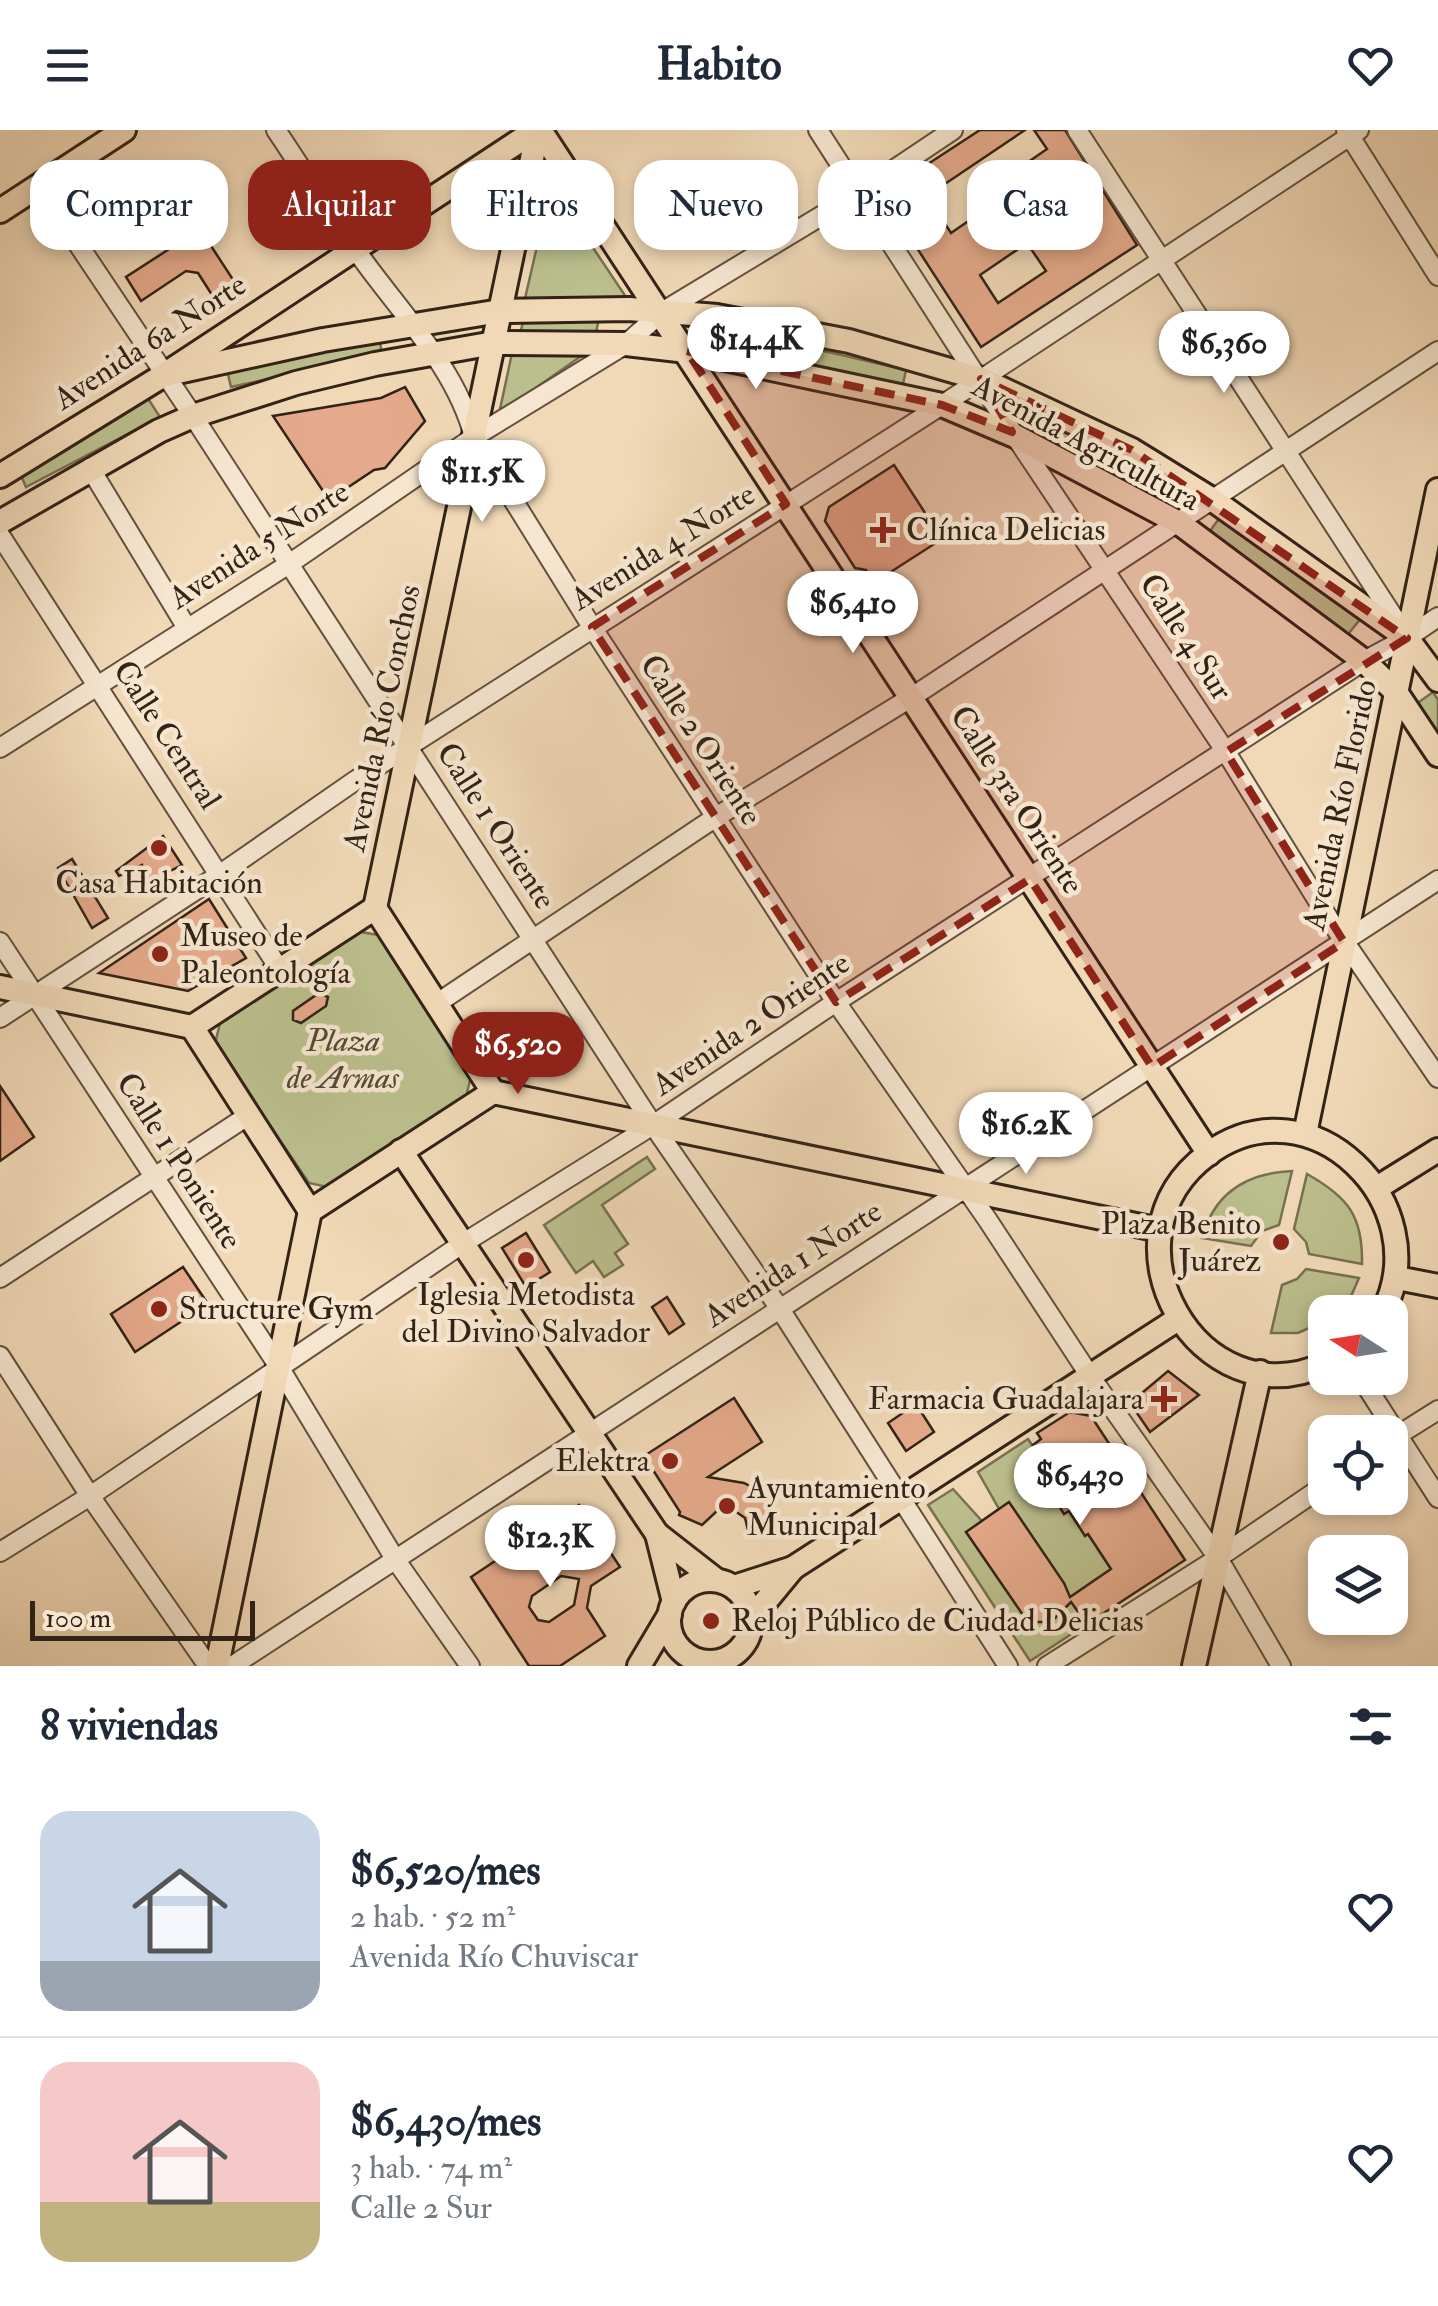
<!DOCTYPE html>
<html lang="es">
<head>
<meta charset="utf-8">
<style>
	:root { --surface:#fff; --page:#f2f2f3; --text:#1f2937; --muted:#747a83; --line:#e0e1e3; --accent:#8f2418 }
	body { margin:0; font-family:"IM FELL Double Pica",serif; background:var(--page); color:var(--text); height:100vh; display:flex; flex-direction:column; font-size:38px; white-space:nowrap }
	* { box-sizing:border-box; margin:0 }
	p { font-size:32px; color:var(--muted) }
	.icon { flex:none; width:55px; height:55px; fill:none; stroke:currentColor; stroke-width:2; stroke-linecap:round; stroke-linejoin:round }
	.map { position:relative; height:1536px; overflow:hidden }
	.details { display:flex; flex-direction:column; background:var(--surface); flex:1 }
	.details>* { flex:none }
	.banner { position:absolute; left:30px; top:30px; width:1380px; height:90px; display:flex; gap:20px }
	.needle { width:65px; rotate:282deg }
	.controls { position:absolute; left:1308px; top:1165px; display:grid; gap:20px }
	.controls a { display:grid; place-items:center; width:100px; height:100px; border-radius:20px; background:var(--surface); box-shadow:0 5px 15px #0003; font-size:50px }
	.scale { position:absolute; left:30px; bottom:25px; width:225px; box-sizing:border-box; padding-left:10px; border:5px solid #332316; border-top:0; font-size:28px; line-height:35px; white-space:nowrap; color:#332316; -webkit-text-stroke:8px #f6e6d0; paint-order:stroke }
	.price { position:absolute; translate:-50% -85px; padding:0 22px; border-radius:35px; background:#fff; color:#222; font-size:32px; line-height:65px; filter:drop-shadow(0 2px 5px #0008) }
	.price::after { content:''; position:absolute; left:50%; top:60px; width:30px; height:22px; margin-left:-15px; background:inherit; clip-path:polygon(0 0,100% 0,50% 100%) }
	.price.selected { background:var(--accent); color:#fff }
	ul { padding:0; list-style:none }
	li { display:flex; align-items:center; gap:30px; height:250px; padding:0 40px }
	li+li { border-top:2px solid var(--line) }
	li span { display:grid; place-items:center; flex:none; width:280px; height:200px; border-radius:30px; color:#555 }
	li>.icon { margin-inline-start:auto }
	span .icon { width:120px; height:120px; fill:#fffc; stroke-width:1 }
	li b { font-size:42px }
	h2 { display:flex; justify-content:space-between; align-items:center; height:120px; padding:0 40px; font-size:42px }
	.tag { padding:0 35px; border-radius:30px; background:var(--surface); box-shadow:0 5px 15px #0003; font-size:35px; line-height:90px }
	.tag.selected { background:var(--accent); color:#fff }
	header { display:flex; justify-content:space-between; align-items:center; height:130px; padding:0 40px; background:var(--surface); font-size:45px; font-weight:700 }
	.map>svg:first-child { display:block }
	.green { fill:#bbbf8d; stroke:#777152; stroke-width:2.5 }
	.building { fill:#e5aa8b; stroke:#332316; stroke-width:2.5; fill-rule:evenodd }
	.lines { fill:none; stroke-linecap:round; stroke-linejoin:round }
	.minor-casing { stroke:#62503e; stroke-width:22 }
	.major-casing { stroke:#332316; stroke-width:28 }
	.minor { stroke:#f6e6d0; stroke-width:18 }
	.major { stroke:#f1d9b7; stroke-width:22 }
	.marked { fill:#8f2418; fill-opacity:0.2; stroke:#8f2418; stroke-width:8; stroke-dasharray:20 12; stroke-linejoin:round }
	.poi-dot { fill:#8f2418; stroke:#f6e6d0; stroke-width:4 }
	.labels { text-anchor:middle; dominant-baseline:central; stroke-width:9; stroke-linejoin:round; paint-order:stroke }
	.street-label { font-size:32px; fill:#332316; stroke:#f6e6d0 }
	.poi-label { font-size:32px; fill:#332316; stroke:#f6e6d0; text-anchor:start }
	.park-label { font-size:32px; font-style:italic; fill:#554a34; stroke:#f6e6d0 }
</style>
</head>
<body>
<header><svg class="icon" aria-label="menu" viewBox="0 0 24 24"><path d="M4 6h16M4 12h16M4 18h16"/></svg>Habito<svg class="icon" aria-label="heart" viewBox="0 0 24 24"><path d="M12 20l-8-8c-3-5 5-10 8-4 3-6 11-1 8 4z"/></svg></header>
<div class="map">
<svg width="1438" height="1536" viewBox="0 0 1438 1536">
	<rect width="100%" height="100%" fill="#f1d9b7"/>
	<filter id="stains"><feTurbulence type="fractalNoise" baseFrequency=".002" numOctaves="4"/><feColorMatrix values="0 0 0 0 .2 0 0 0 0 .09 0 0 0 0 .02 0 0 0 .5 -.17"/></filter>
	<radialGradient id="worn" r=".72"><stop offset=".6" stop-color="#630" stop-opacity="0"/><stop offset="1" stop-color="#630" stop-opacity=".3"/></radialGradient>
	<g class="green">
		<path d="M551 55 630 173H524Z"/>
		<path d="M524 188H599L596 203 520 204Z"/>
		<path d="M707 194 906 240 902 259 702 213Z"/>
		<path d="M379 207 382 224 231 257 227 240Z"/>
		<path d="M512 223 584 224 499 284Z"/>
		<path d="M147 267 160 287 26 357 21 346Z"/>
		<path d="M1032 279 1163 346 1150 370 1021 304Z"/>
		<path d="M1221 386 1362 487 1345 508 1276 451 1207 405Z"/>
		<path d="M1433 562 1438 570V614L1412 577Z"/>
		<path d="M361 802 378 805 471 946 466 967 327 1057 309 1053 215 914 220 893Z"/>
		<path d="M647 1027 655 1039 602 1075 628 1114 615 1123 623 1135 604 1147 593 1131 576 1143 544 1095Z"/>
		<path d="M1292 1041 1279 1095 1262 1101 1251 1116 1202 1108C1214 1063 1246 1043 1292 1041Z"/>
		<path d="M1307 1044C1348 1067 1363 1086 1362 1134L1309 1124 1306 1112 1294 1099Z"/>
		<path d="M1306 1139 1359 1148 1352 1164 1336 1182H1325V1191L1298 1203H1271L1282 1155 1297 1149Z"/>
		<path d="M1028 1309 1055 1349 1046 1356 1064 1383 1069 1381 1085 1405 1088 1404 1111 1439 1069 1468 1087 1494 1030 1531 928 1375 953 1359 982 1391 999 1379 978 1342Z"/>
	</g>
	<g class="building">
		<path d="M980 0H1025L927 66 951 103 999 70 991 58 1047 19 1034 0H1065L1137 115 981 217 882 64ZM1027 113 1046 141 998 173 980 145Z"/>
		<path d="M200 99 243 165 221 179 198 143 186 141 141 171 126 147Z"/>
		<path d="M405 257 425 291 385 338 374 340 329 370 273 286 381 268Z"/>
		<path d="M894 335 942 409 861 461 866 440 855 438 825 391 829 377Z"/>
		<path d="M163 706 182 735 150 751 142 735 119 746 116 741Z"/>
		<path d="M72 729 108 788 92 798 58 738Z"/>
		<path d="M209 769 246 828 188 861 99 843Z"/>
		<path d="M319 863 328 867 326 876 301 893 293 890V881Z"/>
		<path d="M0 956 34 1007 0 1031Z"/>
		<path d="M526 1103 550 1142 526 1157 502 1118Z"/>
		<path d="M183 1137 208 1174 135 1222 111 1184Z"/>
		<path d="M667 1167 684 1194 669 1204 652 1177Z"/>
		<path d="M1168 1241 1199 1265 1150 1302 1130 1273Z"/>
		<path d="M734 1268 762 1312 708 1347 744 1353 759 1361 770 1375 777 1403 749 1404 745 1388 732 1379 718 1380 702 1395 679 1385 680 1382 644 1326Z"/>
		<path d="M916 1274 934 1302 906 1321 888 1293Z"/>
		<path d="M1070 1282 1091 1286 1185 1430 1087 1494 1071 1472 1051 1492H1033L1025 1488 966 1402 1009 1372 1064 1453 1070 1467 1111 1439 1088 1404 1085 1406 1069 1381 1064 1384 1046 1355 1055 1349 1033 1315 1041 1309 1037 1303Z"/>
		<path d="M579 1375 620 1437 591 1456 587 1478 605 1506 560 1536H529L471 1447ZM561 1446 579 1449 574 1475 549 1492 538 1490 529 1477 532 1466Z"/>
	</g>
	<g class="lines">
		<g class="minor-casing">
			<g id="minor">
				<path d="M276 0C305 43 332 88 363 130 402 184 457 240 474 307L592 497 836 872 987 1089 1090 1246 1218 1428 1281 1536"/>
				<path d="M818 0 1015 306 1226 622 1329 789 1438 948"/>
				<path d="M1077 0 1404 503"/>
				<path d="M1346 0 1438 146"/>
				<path d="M39 56 193 286 653 995 780 1179 1008 1536"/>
				<path d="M90 338 187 498"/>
				<path d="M0 405 280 840"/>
				<path d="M0 618 289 434 474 307 626 214 662 182 859 63 953 0"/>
				<path d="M0 812 279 1237 395 1429 470 1536"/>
				<path d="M436 874 716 687 912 567 1438 221"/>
				<path d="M0 888 219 745 356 650 942 275 1359 0"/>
				<path d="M0 1148 249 985"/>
				<path d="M0 1226 90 1366 208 1536"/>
				<path d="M1361 1248 1438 1368"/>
				<path d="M1392 1309 1438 1280"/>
				<path d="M0 1422 90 1366 462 1114 653 995 836 872 1364 531 1407 508 1438 487"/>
				<path d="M232 1536 1438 750"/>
				<path d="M1047 1536 1218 1428 1325 1355"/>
			</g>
		</g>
		<g class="major-casing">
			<g id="major">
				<path d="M540 0 1209 1024"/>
				<path d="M0 81 124 0"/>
				<path d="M164 245 323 210 500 181 629 179 717 186 849 211 981 249 1132 320 1213 370 1407 508 1438 550"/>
				<path d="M0 346 164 245 536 0"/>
				<path d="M0 392 159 301 193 286 296 253 375 234 494 213 626 214 687 221 942 275 1015 306 1179 393 1364 531 1396 562 1438 625"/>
				<path d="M375 778 493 962 310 1081 192 897Z"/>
				<path d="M375 778 538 0"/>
				<path d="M0 857 192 897"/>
				<path d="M493 962 1160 1100"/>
				<path d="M1305 1004 1438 360"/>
				<path d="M401 1021 657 1404"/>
				<path d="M1380 1056 1438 1020"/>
				<path d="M1397 1148 1438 1156"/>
				<path d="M1325 1234C1200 1292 1093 1109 1208 1024 1311 948 1438 1074 1383 1182"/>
				<path d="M793 1438 1178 1189"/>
				<circle cx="710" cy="1491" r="41"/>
				<path d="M734 1457 793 1438 751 1489"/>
				<path d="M674 1472 657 1404 716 1450"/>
				<path d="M217 1536 310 1081"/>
				<path d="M639 1536 670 1484"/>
				<path d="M1194 1536 1260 1242"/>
			</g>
		</g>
		<use href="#minor" class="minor"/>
		<use href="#major" class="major"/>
	</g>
	<path class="marked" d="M687 221 942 275 1012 302 981 249 1132 320 1407 508 1226 622 1344 812 1152 937 1030 749 836 872 592 497 786 374Z"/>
	<g class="poi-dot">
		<path d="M878 385h10v10h10v10h-10v10h-10v-10h-10v-10h10z"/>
		<circle cx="159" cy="718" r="10"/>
		<circle cx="160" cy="824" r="10"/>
		<circle cx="1281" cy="1112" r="10"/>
		<circle cx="526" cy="1130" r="10"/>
		<circle cx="159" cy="1179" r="10"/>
		<path d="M1159 1254h10v10h10v10h-10v10h-10v-10h-10v-10h10z"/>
		<circle cx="670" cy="1331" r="10"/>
		<circle cx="727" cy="1376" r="10"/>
		<circle cx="711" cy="1491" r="10"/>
	</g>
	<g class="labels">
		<g class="street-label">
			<text transform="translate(150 212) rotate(-33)">Avenida 6a Norte</text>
			<text transform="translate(1086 313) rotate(28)">Avenida Agricultura</text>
			<text transform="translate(259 415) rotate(-33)">Avenida 5 Norte</text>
			<text transform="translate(663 417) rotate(-32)">Avenida 4 Norte</text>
			<text transform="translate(1186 507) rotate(57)">Calle 4 Sur</text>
			<text transform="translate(382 588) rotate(-78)">Avenida Río Conchos</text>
			<text transform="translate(167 605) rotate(57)">Calle Central</text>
			<text transform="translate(701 610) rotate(57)">Calle 2 Oriente</text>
			<text transform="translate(1017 670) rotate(57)">Calle 3ra Oriente</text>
			<text transform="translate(1340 675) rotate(-78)">Avenida Río Florido</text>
			<text transform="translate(496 696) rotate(57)">Calle 1 Oriente</text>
			<text transform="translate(751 894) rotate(-34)">Avenida 2 Oriente</text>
			<text transform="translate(179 1031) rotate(57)">Calle 1 Poniente</text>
			<text transform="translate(793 1134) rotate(-33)">Avenida 1 Norte</text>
		</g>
		<g class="poi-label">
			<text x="906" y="400">Clínica Delicias</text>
			<text x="159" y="753" text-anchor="middle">Casa Habitación</text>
			<text x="180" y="806">Museo de<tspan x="180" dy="37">Paleontología</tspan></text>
			<text x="1261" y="1094" text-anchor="end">Plaza Benito<tspan x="1261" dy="37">Juárez</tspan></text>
			<text x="526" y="1165" text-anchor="middle">Iglesia Metodista<tspan x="526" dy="37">del Divino Salvador</tspan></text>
			<text x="179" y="1179">Structure Gym</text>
			<text x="1144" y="1269" text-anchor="end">Farmacia Guadalajara</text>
			<text x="650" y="1331" text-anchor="end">Elektra</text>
			<text x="747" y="1358">Ayuntamiento<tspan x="747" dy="37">Municipal</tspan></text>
			<text x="731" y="1491">Reloj Público de Ciudad Delicias</text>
		</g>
		<g class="park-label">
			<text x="343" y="911">Plaza<tspan x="343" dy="37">de Armas</tspan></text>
		</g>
	</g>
	<rect width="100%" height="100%" filter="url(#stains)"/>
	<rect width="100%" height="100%" fill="url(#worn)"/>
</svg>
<div class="controls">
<a><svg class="needle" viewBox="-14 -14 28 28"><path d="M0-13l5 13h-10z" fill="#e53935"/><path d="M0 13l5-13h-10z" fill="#747a83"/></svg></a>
<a><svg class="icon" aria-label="locate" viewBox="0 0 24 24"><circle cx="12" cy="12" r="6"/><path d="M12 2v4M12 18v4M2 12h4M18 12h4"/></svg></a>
<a><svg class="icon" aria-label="layers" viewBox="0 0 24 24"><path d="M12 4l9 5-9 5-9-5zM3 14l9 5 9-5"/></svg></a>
</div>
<div class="scale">100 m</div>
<b class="price" style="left:756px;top:262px">$14.4K</b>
<b class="price" style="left:1224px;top:266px">$6,360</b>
<b class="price" style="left:482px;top:395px">$11.5K</b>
<b class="price" style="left:853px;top:526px">$6,410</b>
<b class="price selected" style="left:518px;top:967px">$6,520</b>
<b class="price" style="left:1026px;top:1047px">$16.2K</b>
<b class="price" style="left:1080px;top:1398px">$6,430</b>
<b class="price" style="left:550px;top:1460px">$12.3K</b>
<div class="banner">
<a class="tag">Comprar</a>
<a class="tag selected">Alquilar</a>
<a class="tag">Filtros</a>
<a class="tag">Nuevo</a>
<a class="tag">Piso</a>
<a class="tag">Casa</a>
</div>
</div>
<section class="details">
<h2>8 viviendas<svg class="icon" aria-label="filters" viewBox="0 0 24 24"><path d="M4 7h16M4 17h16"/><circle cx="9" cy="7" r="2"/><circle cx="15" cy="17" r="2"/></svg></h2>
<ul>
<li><span style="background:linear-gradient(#c9d6e8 75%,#9aa5b1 0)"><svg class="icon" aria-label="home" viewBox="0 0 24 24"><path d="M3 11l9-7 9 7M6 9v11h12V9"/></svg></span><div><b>$6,520/mes</b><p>2 hab. · 52 m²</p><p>Avenida Río Chuviscar</p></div><svg class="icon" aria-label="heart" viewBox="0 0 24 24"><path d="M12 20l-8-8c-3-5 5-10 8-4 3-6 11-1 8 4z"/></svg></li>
<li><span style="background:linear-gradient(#f6c9c9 70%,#c2b280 0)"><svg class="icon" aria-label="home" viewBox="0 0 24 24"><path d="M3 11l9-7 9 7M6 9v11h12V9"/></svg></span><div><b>$6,430/mes</b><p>3 hab. · 74 m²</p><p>Calle 2 Sur</p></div><svg class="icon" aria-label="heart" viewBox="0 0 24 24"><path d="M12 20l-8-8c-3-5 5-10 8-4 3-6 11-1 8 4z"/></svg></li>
</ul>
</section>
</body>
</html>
